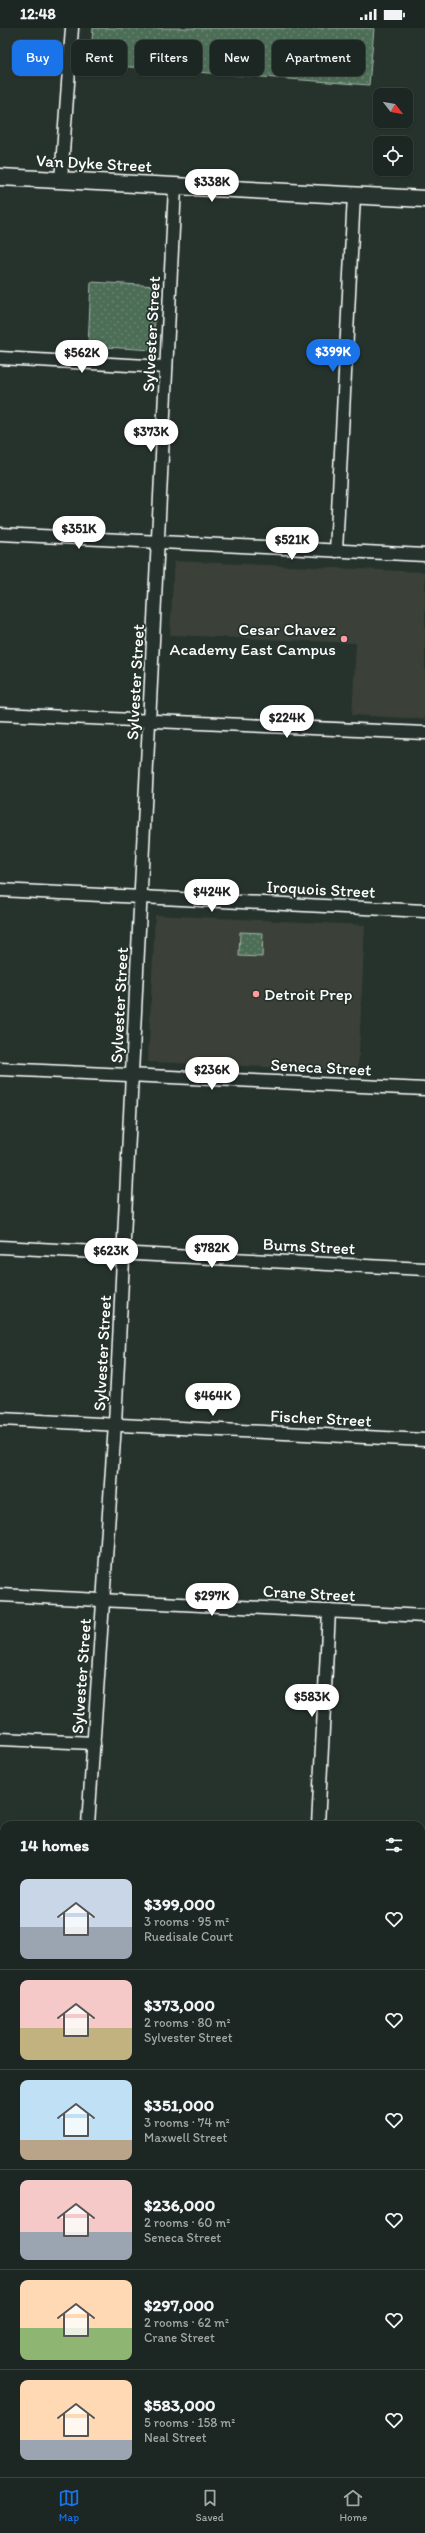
<!DOCTYPE html>
<html lang="en">
<head>
<meta charset="utf-8">
<style>
	:root { --surface:#1c2622; --page:#252e2a; --text:#f1f3f6; --muted:#a0a5a5; --line:#3a4340; --accent:#1a73e8 }
	body { margin:0; font-family:Itim,sans-serif; background:var(--page); color:var(--text); height:100vh; display:flex; flex-direction:column; font-size:15px; white-space:nowrap }
	* { box-sizing:border-box; margin:0 }
	p { font-size:13px; color:var(--muted) }
	.icon { flex:none; width:22px; height:22px; fill:none; stroke:currentColor; stroke-width:2; stroke-linecap:round; stroke-linejoin:round }
	.map { position:relative; flex:1; overflow:hidden }
	.side { position:absolute; left:0px; top:1793px; width:425px; height:656px; display:flex; flex-direction:column; background:var(--surface); border-radius:12px 12px 0 0; box-shadow:0 1px 3px #0004,0 0 0 1px var(--line) }
	.side>* { flex:none }
	.guide { position:absolute; left:12px; top:12px; width:401px; height:36px; display:flex; gap:8px }
	.needle { width:26px; rotate:121deg }
	.buttons { position:absolute; left:373px; top:60px; display:grid; gap:8px }
	.buttons a { display:grid; place-items:center; width:40px; height:40px; border-radius:8px; background:var(--surface); box-shadow:0 1px 3px #0004,0 0 0 1px var(--line); font-size:20px }
	.price { position:absolute; translate:-50% -34px; padding:0 9px; border-radius:14px; background:#fff; color:#222; font-size:13px; line-height:26px; filter:drop-shadow(0 1px 2px #0008) }
	.price::after { content:''; position:absolute; left:50%; top:24px; width:12px; height:9px; margin-left:-6px; background:inherit; clip-path:polygon(0 0,100% 0,50% 100%) }
	.price.on { background:var(--accent); color:#fff }
	ul { padding:0; list-style:none }
	li { display:flex; align-items:center; gap:12px; height:100px; padding:0 20px }
	li+li { border-top:1px solid var(--line) }
	li span { display:grid; place-items:center; flex:none; width:112px; height:80px; border-radius:8px; color:#555 }
	li>.icon { margin-inline-start:auto }
	span .icon { width:48px; height:48px; fill:#fffc; stroke-width:1 }
	li b { font-size:17px }
	h2 { display:flex; justify-content:space-between; align-items:center; height:48px; padding:0 20px; font-size:17px }
	.chip { padding:0 14px; border-radius:8px; background:var(--surface); box-shadow:0 1px 3px #0004,0 0 0 1px var(--line); font-size:14px; line-height:36px }
	.chip.on { background:var(--accent); color:#fff }
	.status { display:flex; justify-content:space-between; align-items:center; height:28px; padding:0 20px; background:var(--surface); direction:ltr }
	.status svg { height:11px; fill:currentColor }
	.tab-bar { display:flex; justify-content:space-around; align-items:center; height:56px; border-top:1px solid var(--line); background:var(--surface); font-size:11px; color:var(--muted) }
	.tab-bar a { display:grid; justify-items:center; gap:2px }
	.tab-bar .on { color:var(--accent) }
	.map>svg:first-child { display:block }
	.built { fill:#3b4039 }
	.grass { fill:url(#grass-dots); stroke:#a6b6ab }
	.lines { fill:none; stroke-linecap:round; stroke-linejoin:round }
	.minor-casing { stroke:#fff; stroke-width:15 }
	.tertiary-casing { stroke:#fff; stroke-width:18 }
	.secondary-casing { stroke:#fff; stroke-width:19 }
	.minor { stroke:#26332d; stroke-width:12 }
	.tertiary { stroke:#26332d; stroke-width:15 }
	.secondary { stroke:#26332d; stroke-width:16 }
	.poi-dot { fill:#ff9aa2; stroke:#26332d; stroke-width:1.5 }
	.labels { text-anchor:middle; dominant-baseline:central; stroke-width:3.5; stroke-linejoin:round; paint-order:stroke }
	.street-label { font-size:17px; fill:#fff; stroke:#26332d }
	.poi-label { font-size:17px; fill:#fff; stroke:#26332d; text-anchor:end }
</style>
</head>
<body>
<div class="status"><b>12:48</b><svg viewBox="0 0 49 12"><path d="M0 12V9h3v3zM5 12V6h3v6zM10 12V3h3v9zM15 12V0h3v12zM26 1h20v11H26zM47 4h2v5h-2z"/></svg></div>
<div class="map">
<svg width="425" height="2449" viewBox="0 0 425 2449">
	<defs>
		<pattern id="grass-dots" width="8" height="8" patternUnits="userSpaceOnUse"><rect width="8" height="8" fill="#4e6e57"/><path d="M2 2h.1M6 6h.1" fill="none" stroke="#698470" stroke-width="1.8" stroke-linecap="round"/></pattern>
	</defs>
	<rect width="100%" height="100%" fill="#26332d"/>
	<filter id="ink" filterUnits="userSpaceOnUse"><feTurbulence type="fractalNoise" baseFrequency=".025" numOctaves="2"/><feDisplacementMap in="SourceGraphic" scale="8" xChannelSelector="R" yChannelSelector="G"/><feConvolveMatrix kernelMatrix="1 2 1 2 8 2 1 2 1" color-interpolation-filters="sRGB"/></filter>
	<g filter="url(#ink)">
		<g class="built">
			<path d="M174 533 425 544V691L352 687 356 615 170 607Z"/>
			<path d="M155 887 365 897 358 1043 148 1034Z"/>
		</g>
		<g class="grass">
			<path d="M93 0H374L369 57 90 36Z"/>
			<path d="M91 254 157 258 153 322 88 318Z"/>
			<path d="M240 904 263 905 262 929 239 928Z"/>
		</g>
		<g class="lines">
			<g class="minor-casing">
				<g id="minor">
					<path d="M61 152 72 0"/>
					<path d="M0 330 166 339"/>
					<path d="M0 506 425 527"/>
					<path d="M336 523 354 167"/>
					<path d="M0 686 425 705"/>
					<path d="M0 862 425 883"/>
					<path d="M0 1041 425 1061"/>
					<path d="M0 1219 425 1241"/>
					<path d="M0 1391 425 1412"/>
					<path d="M0 1567 425 1588"/>
					<path d="M0 1711 94 1715"/>
					<path d="M88 1797 115 1396 175 159"/>
					<path d="M318 1797 329 1583"/>
					<path d="M0 1831H4"/>
					<path d="M421 1851 425 1852"/>
					<path d="M0 2008H4"/>
					<path d="M421 2028H425"/>
					<path d="M0 2179H4"/>
					<path d="M421 2202H425"/>
					<path d="M30 2449V2445"/>
					<path d="M189 2449V2445"/>
					<path d="M343 2449V2445"/>
				</g>
			</g>
			<g class="tertiary-casing">
				<g id="tertiary">
					<path d="M0 2366H4"/>
					<path d="M421 2391 425 2392"/>
				</g>
			</g>
			<g class="secondary-casing">
				<path id="secondary" d="M0 149 425 171"/>
			</g>
			<use href="#minor" class="minor"/>
			<use href="#tertiary" class="tertiary"/>
			<use href="#secondary" class="secondary"/>
		</g>
	</g>
	<g class="poi-dot">
		<circle cx="344" cy="611" r="4"/>
		<circle cx="256" cy="966" r="4"/>
	</g>
	<g class="labels">
		<g class="street-label">
			<text transform="translate(94 135) rotate(3)">Van Dyke Street</text>
			<text transform="translate(151 306) rotate(-87)">Sylvester Street</text>
			<text transform="translate(135 654) rotate(-87)">Sylvester Street</text>
			<text transform="translate(321 861) rotate(3)">Iroquois Street</text>
			<text transform="translate(119 977) rotate(-87)">Sylvester Street</text>
			<text transform="translate(321 1039) rotate(3)">Seneca Street</text>
			<text transform="translate(309 1218) rotate(3)">Burns Street</text>
			<text transform="translate(102 1325) rotate(-87)">Sylvester Street</text>
			<text transform="translate(321 1390) rotate(3)">Fischer Street</text>
			<text transform="translate(309 1565) rotate(3)">Crane Street</text>
			<text transform="translate(81 1648) rotate(-86)">Sylvester Street</text>
		</g>
		<g class="poi-label">
			<text x="336" y="601">Cesar Chavez<tspan x="336" dy="20">Academy East Campus</tspan></text>
			<text x="264" y="966" text-anchor="start">Detroit Prep</text>
		</g>
	</g>
</svg>
<div class="buttons">
<a><svg class="needle" viewBox="-14 -14 28 28"><path d="M0-13l5 13h-10z" fill="#e53935"/><path d="M0 13l5-13h-10z" fill="#a0a5a5"/></svg></a>
<a><svg class="icon" aria-label="locate" viewBox="0 0 24 24"><circle cx="12" cy="12" r="6"/><path d="M12 2v4M12 18v4M2 12h4M18 12h4"/></svg></a>
</div>
<b class="price" style="left:212px;top:175px">$338K</b>
<b class="price on" style="left:333px;top:345px">$399K</b>
<b class="price" style="left:82px;top:346px">$562K</b>
<b class="price" style="left:151px;top:425px">$373K</b>
<b class="price" style="left:79px;top:522px">$351K</b>
<b class="price" style="left:292px;top:533px">$521K</b>
<b class="price" style="left:287px;top:711px">$224K</b>
<b class="price" style="left:212px;top:885px">$424K</b>
<b class="price" style="left:212px;top:1063px">$236K</b>
<b class="price" style="left:212px;top:1241px">$782K</b>
<b class="price" style="left:111px;top:1244px">$623K</b>
<b class="price" style="left:213px;top:1389px">$464K</b>
<b class="price" style="left:212px;top:1589px">$297K</b>
<b class="price" style="left:312px;top:1690px">$583K</b>
<div class="guide">
<a class="chip on">Buy</a>
<a class="chip">Rent</a>
<a class="chip">Filters</a>
<a class="chip">New</a>
<a class="chip">Apartment</a>
</div>
<section class="side">
<h2>14 homes<svg class="icon" aria-label="filters" viewBox="0 0 24 24"><path d="M4 7h16M4 17h16"/><circle cx="9" cy="7" r="2"/><circle cx="15" cy="17" r="2"/></svg></h2>
<ul>
<li><span style="background:linear-gradient(#c9d6e8 60%,#9aa5b1 0)"><svg class="icon" aria-label="home" viewBox="0 0 24 24"><path d="M3 11l9-7 9 7M6 9v11h12V9"/></svg></span><div><b>$399,000</b><p>3 rooms · 95 m²</p><p>Ruedisale Court</p></div><svg class="icon" aria-label="heart" viewBox="0 0 24 24"><path d="M12 20l-8-8c-3-5 5-10 8-4 3-6 11-1 8 4z"/></svg></li>
<li><span style="background:linear-gradient(#f6c9c9 60%,#c2b280 0)"><svg class="icon" aria-label="home" viewBox="0 0 24 24"><path d="M3 11l9-7 9 7M6 9v11h12V9"/></svg></span><div><b>$373,000</b><p>2 rooms · 80 m²</p><p>Sylvester Street</p></div><svg class="icon" aria-label="heart" viewBox="0 0 24 24"><path d="M12 20l-8-8c-3-5 5-10 8-4 3-6 11-1 8 4z"/></svg></li>
<li><span style="background:linear-gradient(#bfe0f5 75%,#b9a48a 0)"><svg class="icon" aria-label="home" viewBox="0 0 24 24"><path d="M3 11l9-7 9 7M6 9v11h12V9"/></svg></span><div><b>$351,000</b><p>3 rooms · 74 m²</p><p>Maxwell Street</p></div><svg class="icon" aria-label="heart" viewBox="0 0 24 24"><path d="M12 20l-8-8c-3-5 5-10 8-4 3-6 11-1 8 4z"/></svg></li>
<li><span style="background:linear-gradient(#f6c9c9 65%,#9aa5b1 0)"><svg class="icon" aria-label="home" viewBox="0 0 24 24"><path d="M3 11l9-7 9 7M6 9v11h12V9"/></svg></span><div><b>$236,000</b><p>2 rooms · 60 m²</p><p>Seneca Street</p></div><svg class="icon" aria-label="heart" viewBox="0 0 24 24"><path d="M12 20l-8-8c-3-5 5-10 8-4 3-6 11-1 8 4z"/></svg></li>
<li><span style="background:linear-gradient(#ffd9b3 60%,#8fb573 0)"><svg class="icon" aria-label="home" viewBox="0 0 24 24"><path d="M3 11l9-7 9 7M6 9v11h12V9"/></svg></span><div><b>$297,000</b><p>2 rooms · 62 m²</p><p>Crane Street</p></div><svg class="icon" aria-label="heart" viewBox="0 0 24 24"><path d="M12 20l-8-8c-3-5 5-10 8-4 3-6 11-1 8 4z"/></svg></li>
<li><span style="background:linear-gradient(#ffd9b3 75%,#9aa5b1 0)"><svg class="icon" aria-label="home" viewBox="0 0 24 24"><path d="M3 11l9-7 9 7M6 9v11h12V9"/></svg></span><div><b>$583,000</b><p>5 rooms · 158 m²</p><p>Neal Street</p></div><svg class="icon" aria-label="heart" viewBox="0 0 24 24"><path d="M12 20l-8-8c-3-5 5-10 8-4 3-6 11-1 8 4z"/></svg></li>
</ul>
</section>
</div>
<nav class="tab-bar">
<a class="on"><svg class="icon" aria-label="map" viewBox="0 0 24 24"><path d="M3 6l6-2 6 2 6-2v14l-6 2-6-2-6 2zM9 4v14M15 6v14"/></svg>Map</a>
<a><svg class="icon" aria-label="saved" viewBox="0 0 24 24"><path d="M7 4h10v16l-5-4-5 4z"/></svg>Saved</a>
<a><svg class="icon" aria-label="home" viewBox="0 0 24 24"><path d="M3 11l9-7 9 7M6 9v11h12V9"/></svg>Home</a>
</nav>
</body>
</html>
